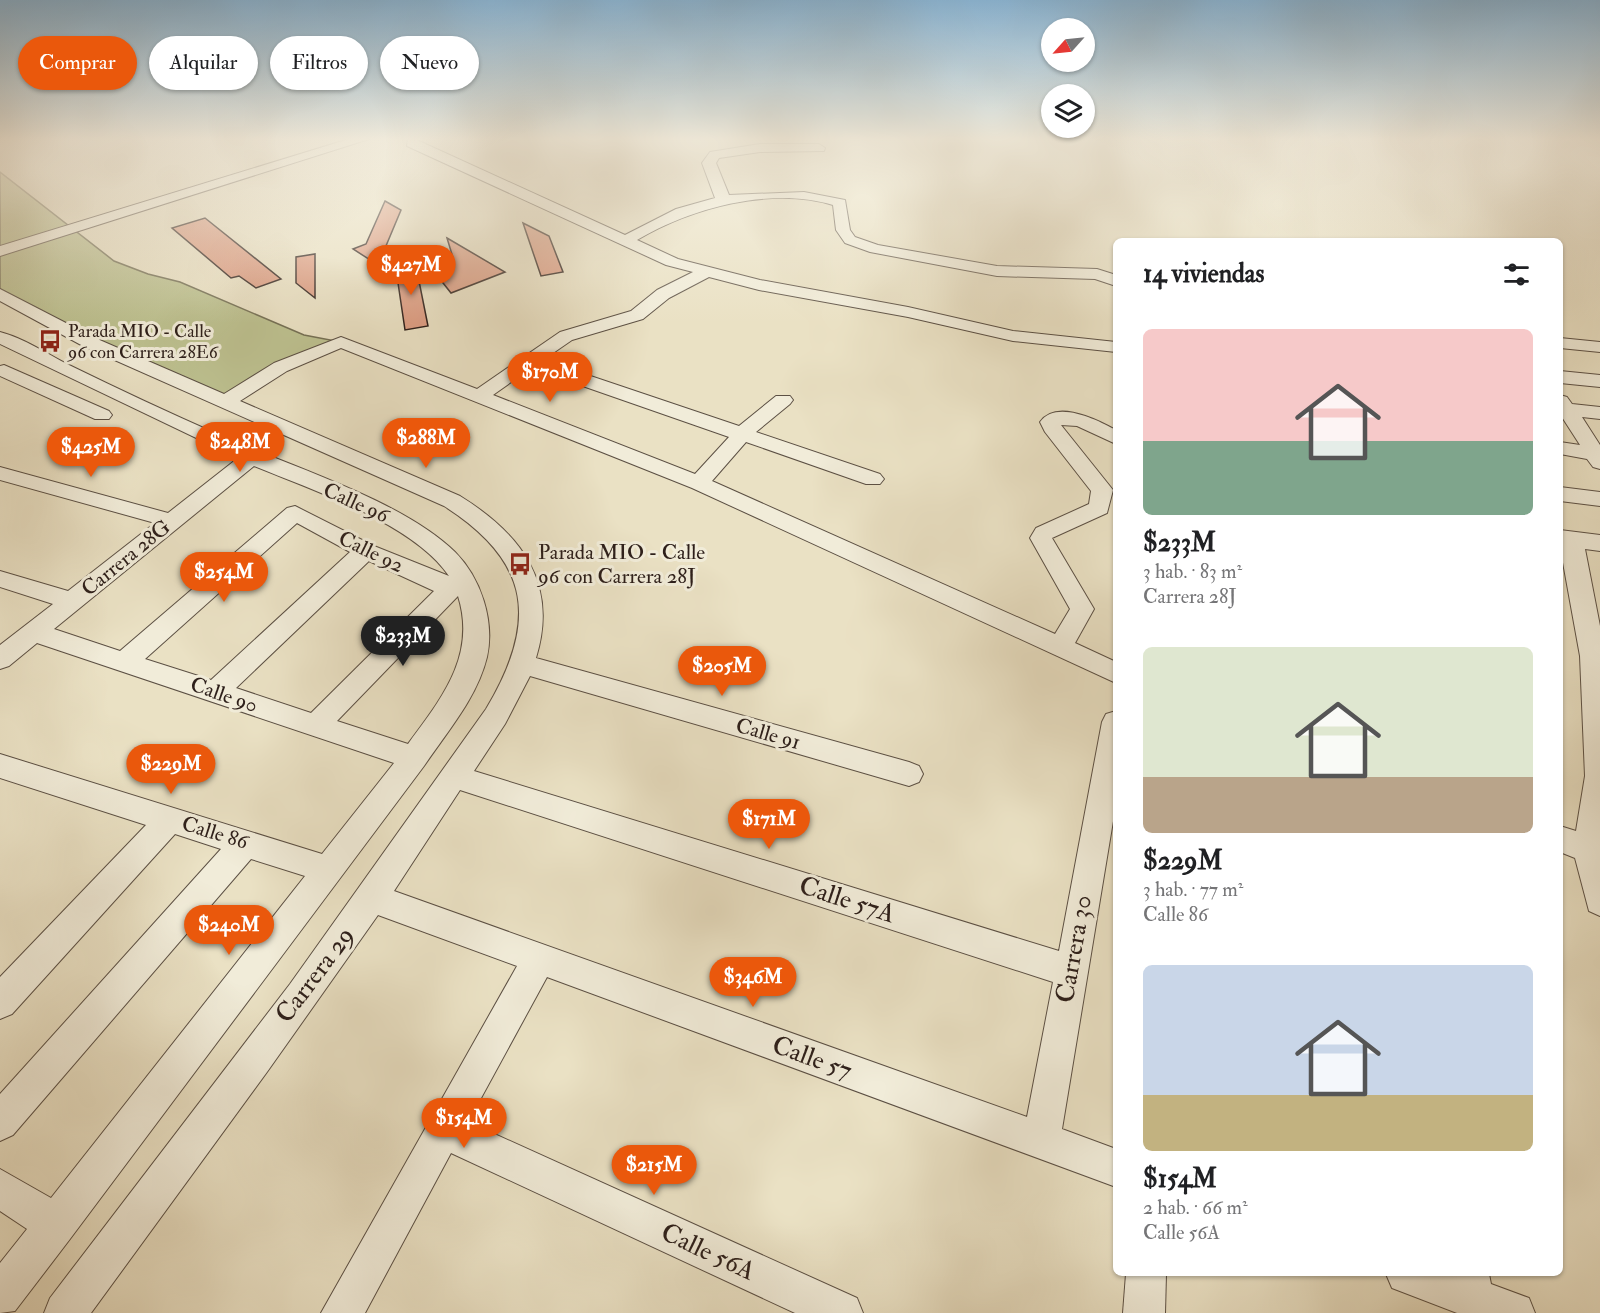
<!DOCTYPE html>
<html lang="es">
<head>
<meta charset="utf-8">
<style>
	:root { --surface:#fff; --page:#f2f2f2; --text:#202124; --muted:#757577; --accent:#ea580c }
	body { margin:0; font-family:"IM FELL Double Pica",serif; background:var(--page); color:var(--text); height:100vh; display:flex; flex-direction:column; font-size:22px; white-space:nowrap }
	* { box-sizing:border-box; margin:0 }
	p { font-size:20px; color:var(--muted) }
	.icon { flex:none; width:33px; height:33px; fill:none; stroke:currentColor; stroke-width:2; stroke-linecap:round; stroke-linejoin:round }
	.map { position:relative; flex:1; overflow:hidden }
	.side { position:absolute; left:1113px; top:238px; width:450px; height:1038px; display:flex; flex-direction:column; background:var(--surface); border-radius:9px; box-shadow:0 2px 4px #0004 }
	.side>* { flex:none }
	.top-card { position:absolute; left:18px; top:36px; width:570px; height:54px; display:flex; gap:12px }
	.needle { width:39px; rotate:243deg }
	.controls { position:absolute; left:1041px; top:18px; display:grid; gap:12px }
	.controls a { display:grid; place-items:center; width:54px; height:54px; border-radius:50%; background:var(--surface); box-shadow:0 2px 4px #0004; font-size:30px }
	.price { position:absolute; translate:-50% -51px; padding:0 14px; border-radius:21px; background:var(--accent); color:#fff; font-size:20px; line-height:39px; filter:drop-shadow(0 2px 3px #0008) }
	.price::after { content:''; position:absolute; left:50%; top:36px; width:18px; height:14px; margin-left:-9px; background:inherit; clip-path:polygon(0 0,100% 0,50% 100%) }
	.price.current { background:#222; color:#fff }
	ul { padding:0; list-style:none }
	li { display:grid; align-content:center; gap:12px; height:318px; padding:0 30px }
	li span { display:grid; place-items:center; height:186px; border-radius:9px; color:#555 }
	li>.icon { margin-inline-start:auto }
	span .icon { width:108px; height:108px; fill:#fffc; stroke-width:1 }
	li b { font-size:26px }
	h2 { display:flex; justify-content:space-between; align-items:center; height:72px; padding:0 30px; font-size:26px }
	.tag { padding:0 21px; border-radius:27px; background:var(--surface); box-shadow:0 2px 4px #0004; font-size:21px; line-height:54px }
	.tag.current { background:var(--accent); color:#fff }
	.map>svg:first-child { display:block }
	.green { fill:#bdc190; stroke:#757055; stroke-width:1.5 }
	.building { fill:#de9e84; stroke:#2d1f1a; stroke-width:1.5 }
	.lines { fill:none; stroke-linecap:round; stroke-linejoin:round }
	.minor-casing { stroke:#5c5044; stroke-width:2 }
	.minor { fill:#f1ecd9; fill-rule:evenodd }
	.labels { text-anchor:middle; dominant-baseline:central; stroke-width:6; stroke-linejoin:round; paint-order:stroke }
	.far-poi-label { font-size:18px; fill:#2d1f1a; stroke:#f1ecd9; text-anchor:start }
	.street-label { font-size:21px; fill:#2d1f1a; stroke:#f1ecd9 }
	.poi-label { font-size:21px; fill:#2d1f1a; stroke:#f1ecd9; text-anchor:start }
	.near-street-label { font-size:26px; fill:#2d1f1a; stroke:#f1ecd9 }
</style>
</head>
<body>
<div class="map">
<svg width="1600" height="1313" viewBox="0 0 1600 1313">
	<rect width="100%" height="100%" fill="#eae1c4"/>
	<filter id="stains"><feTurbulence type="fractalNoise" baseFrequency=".00333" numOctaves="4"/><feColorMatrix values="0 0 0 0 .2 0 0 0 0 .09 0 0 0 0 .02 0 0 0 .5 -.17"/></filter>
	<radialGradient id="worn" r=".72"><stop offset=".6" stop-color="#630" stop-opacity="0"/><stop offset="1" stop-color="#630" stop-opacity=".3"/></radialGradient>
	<path class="green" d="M0 172 114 261 148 274 180 282 304 335 341 342 226 402 0 294Z"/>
	<g class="building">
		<path d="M385 201 401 210 378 265 353 249 366 244Z"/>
		<path d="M205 218 281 279 256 288 239 276 231 278 172 228Z"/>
		<path d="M523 223 549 236 563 272 541 276Z"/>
		<path d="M447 238 505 272 451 293 432 269 454 261Z"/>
		<path d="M315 254V298L296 283V257Z"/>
		<path d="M394 256 417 271 428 326 405 330Z"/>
	</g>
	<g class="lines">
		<g class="minor-casing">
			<g id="minor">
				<path d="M349 139H369L0 256V246Z"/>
				<path d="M408 139H420L419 141 625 235 676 209 715 198 702 163 710 152 760 144H819L825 148 824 151 760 152 719 158 716 163 729 195 804 192 845 200 850 230 855 237 878 245 997 266 1097 269 1116 275V286L1095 279 997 276 870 252 845 243 836 230 833 205C771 186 691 208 637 240L678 259 760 280 908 307 1013 331 1116 342V352L1013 341 908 317 759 290 709 277 669 298 643 319 572 340 543 360 739 426 776 396H790L793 400 790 404 756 432 880 474 884 479 880 484H866L746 442 712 481 1055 634 1070 609 1030 538 1036 528 1089 504 1091 491 1045 432 1040 422C1056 399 1098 420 1116 430V444L1077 426 1061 425 1113 490 1107 513 1052 538 1094 609 1075 643 1116 662V683L692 488 341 348 287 371 240 401 460 496C521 534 559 583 536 658L909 762 919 766 923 774 919 782 909 786 530 676 505 724 474 771 1059 951 1102 722 1106 714 1116 711V803L1062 1129 1116 1149V1187L547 977 468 1122 857 1298 863 1313H795L451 1153 365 1313H321L517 966 378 915 267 1072 91 1313H44L50 1298 290 984 486 709C538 622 532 562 444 506L83 346 0 301V289L95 338 224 394 274 363 341 337 477 389 560 332 631 311 657 290 693 272 666 265 407 146ZM531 368 729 437 695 474 493 395ZM460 790 1053 982 1027 1117 394 891Z"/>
				<path d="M0 332C24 338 47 354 69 365 118 389 167 412 217 434 287 465 402 500 455 552 481 578 495 621 487 657 477 698 447 732 424 766L70 1239 15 1311 0 1313V1263L27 1229 0 1211V1169L51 1198 305 876 251 859 13 1135 0 1141V1094L221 849 175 834 12 1014 0 1019V977L146 825 0 778V754L322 854 394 763 37 643 9 666 0 669V645L53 604 0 587V571L68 591 155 523 0 480V467L168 513 238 458 0 344ZM254 466C312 490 413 523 449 576L374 546 295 506 287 508 120 651 54 629ZM297 523 350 552 211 680 145 659ZM369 561 434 591 311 713 236 688ZM458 596C477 656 441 699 408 744L337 721Z"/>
				<path d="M1560 338 1600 342V352L1560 348Z"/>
				<path d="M4 365 109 411 112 415 109 419H95L0 376V366Z"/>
				<path d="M1560 371 1600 375V387L1560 383Z"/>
				<path d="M1560 395 1567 397 1572 404 1600 407V419L1582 417 1600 445V469L1593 467 1587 459 1560 454V442L1580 445 1560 414Z"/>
				<path d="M1560 487 1600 492V506L1560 501Z"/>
				<path d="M1560 530 1600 535V551L1585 549 1600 626V916L1589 911 1575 858 1560 852V826L1576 831 1585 776 1580 656 1560 546Z"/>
				<path d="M1126 1274H1166L1165 1313H1123Z"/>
				<path d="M1386 1274H1489L1491 1284 1529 1298 1535 1313H1457L1392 1288Z"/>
			</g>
		</g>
		<use href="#minor" class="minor"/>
	</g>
	<linearGradient id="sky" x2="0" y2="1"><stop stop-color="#8ab7d8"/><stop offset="0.43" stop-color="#f6f2e4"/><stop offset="1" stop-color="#f6f2e4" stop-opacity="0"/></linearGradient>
	<rect width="1600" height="323" fill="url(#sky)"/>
	<defs>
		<g id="bus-bare" transform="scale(1.8)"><path d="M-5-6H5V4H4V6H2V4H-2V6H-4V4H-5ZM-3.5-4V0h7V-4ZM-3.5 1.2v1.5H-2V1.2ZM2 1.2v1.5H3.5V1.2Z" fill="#8f2418" stroke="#f1ecd9" stroke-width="2.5" paint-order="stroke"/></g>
	</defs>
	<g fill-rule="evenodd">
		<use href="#bus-bare" x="50" y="341"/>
		<use href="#bus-bare" x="520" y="564"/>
	</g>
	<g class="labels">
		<g class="far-poi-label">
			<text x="68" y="331">Parada MIO - Calle<tspan x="68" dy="21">96 con Carrera 28E6</tspan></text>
		</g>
		<g class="street-label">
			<text transform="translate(356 503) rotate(24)">Calle 96</text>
			<text transform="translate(371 552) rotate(26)">Calle 92</text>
			<text transform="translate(126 558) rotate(-39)">Carrera 28G</text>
			<text transform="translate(224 695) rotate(19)">Calle 90</text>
			<text transform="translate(768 734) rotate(16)">Calle 91</text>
			<text transform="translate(215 833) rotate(17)">Calle 86</text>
		</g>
		<g class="poi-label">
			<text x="538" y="552">Parada MIO - Calle<tspan x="538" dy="24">96 con Carrera 28J</tspan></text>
		</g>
		<g class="near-street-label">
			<text transform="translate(847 900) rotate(18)">Calle 57A</text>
			<text transform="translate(1074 949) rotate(-80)">Carrera 30</text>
			<text transform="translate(315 975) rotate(-53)">Carrera 29</text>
			<text transform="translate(812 1058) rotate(20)">Calle 57</text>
			<text transform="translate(708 1252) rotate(25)">Calle 56A</text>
		</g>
	</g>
	<rect width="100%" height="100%" filter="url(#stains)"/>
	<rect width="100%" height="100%" fill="url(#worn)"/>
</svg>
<div class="controls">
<a><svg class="needle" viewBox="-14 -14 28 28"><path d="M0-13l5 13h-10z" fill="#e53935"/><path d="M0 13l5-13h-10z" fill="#757577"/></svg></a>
<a><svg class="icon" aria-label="layers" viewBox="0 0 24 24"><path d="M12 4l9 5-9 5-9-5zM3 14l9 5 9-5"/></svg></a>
</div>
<b class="price" style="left:411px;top:296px">$427M</b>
<b class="price" style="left:550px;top:403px">$170M</b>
<b class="price" style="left:426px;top:469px">$288M</b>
<b class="price" style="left:240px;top:473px">$248M</b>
<b class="price" style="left:91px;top:478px">$425M</b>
<b class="price" style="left:224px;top:603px">$254M</b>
<b class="price current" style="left:403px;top:667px">$233M</b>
<b class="price" style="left:722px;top:697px">$205M</b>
<b class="price" style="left:171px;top:795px">$229M</b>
<b class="price" style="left:769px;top:850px">$171M</b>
<b class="price" style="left:229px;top:956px">$240M</b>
<b class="price" style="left:753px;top:1008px">$346M</b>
<b class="price" style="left:464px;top:1149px">$154M</b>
<b class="price" style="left:654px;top:1196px">$215M</b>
<div class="top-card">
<a class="tag current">Comprar</a>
<a class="tag">Alquilar</a>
<a class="tag">Filtros</a>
<a class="tag">Nuevo</a>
</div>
<section class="side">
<h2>14 viviendas<svg class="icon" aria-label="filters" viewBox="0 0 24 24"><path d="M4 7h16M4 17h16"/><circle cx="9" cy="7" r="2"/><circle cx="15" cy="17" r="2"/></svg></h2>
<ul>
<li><span style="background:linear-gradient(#f6c9c9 60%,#7fa58c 0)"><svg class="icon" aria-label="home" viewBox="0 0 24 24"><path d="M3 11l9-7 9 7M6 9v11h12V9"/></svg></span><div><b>$233M</b><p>3 hab. · 83 m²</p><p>Carrera 28J</p></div></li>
<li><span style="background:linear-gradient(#dfe7d0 70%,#b9a48a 0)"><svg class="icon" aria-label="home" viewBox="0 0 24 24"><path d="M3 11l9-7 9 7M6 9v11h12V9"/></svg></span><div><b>$229M</b><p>3 hab. · 77 m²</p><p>Calle 86</p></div></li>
<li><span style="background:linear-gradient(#c9d6e8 70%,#c2b280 0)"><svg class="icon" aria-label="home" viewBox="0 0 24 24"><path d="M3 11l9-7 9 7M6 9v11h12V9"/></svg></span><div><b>$154M</b><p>2 hab. · 66 m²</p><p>Calle 56A</p></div></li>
</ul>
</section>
</div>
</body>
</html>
